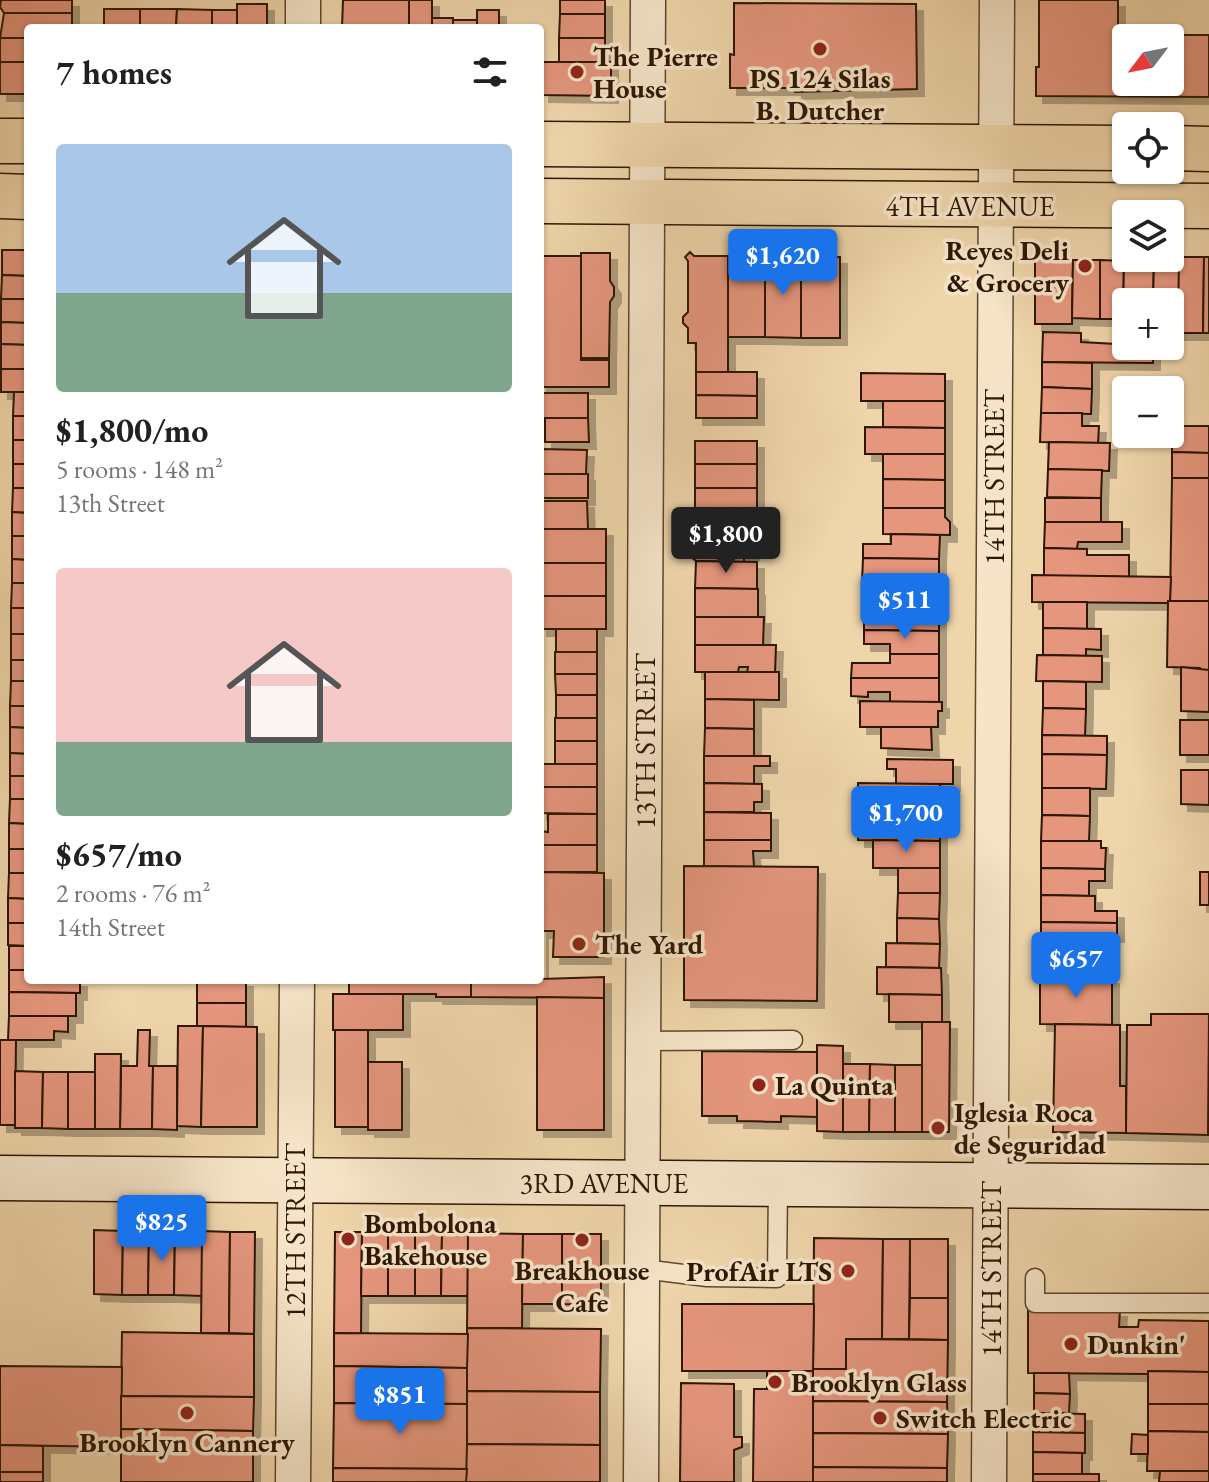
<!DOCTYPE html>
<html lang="en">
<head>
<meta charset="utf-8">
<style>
	:root { --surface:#fff; --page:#f2f2f2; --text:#202124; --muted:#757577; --accent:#1a73e8 }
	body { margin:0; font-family:"EB Garamond",serif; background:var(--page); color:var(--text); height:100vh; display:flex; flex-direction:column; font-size:30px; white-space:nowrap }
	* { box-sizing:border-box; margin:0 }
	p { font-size:26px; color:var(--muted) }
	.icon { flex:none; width:44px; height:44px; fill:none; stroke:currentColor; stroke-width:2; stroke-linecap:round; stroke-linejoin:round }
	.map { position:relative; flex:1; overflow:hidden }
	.panel { position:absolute; left:24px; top:24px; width:520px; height:960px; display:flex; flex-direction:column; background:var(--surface); border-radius:8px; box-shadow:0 2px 6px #0004 }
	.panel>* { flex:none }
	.needle { width:52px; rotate:238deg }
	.tools { position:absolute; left:1112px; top:24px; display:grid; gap:16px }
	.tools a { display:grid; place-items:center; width:72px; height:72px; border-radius:8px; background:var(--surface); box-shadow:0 2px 6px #0004; font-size:40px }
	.price { position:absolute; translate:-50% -68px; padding:0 18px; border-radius:8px; background:var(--accent); color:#fff; font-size:26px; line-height:52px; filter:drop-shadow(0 2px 4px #0008) }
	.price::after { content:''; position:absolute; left:50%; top:48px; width:24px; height:18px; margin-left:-12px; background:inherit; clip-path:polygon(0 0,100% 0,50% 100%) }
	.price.on { background:#222; color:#fff }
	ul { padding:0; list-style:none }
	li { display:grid; align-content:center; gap:16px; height:424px; padding:0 32px }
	li span { display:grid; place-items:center; height:248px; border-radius:8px; color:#555 }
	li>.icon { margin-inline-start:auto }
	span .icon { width:144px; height:144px; fill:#fffc; stroke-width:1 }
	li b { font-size:34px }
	h2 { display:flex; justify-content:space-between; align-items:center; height:96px; padding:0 32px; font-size:34px }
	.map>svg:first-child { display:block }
	.building { fill:#e5967d; stroke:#2e1603; stroke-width:2; fill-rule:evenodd; filter:url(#shadow) }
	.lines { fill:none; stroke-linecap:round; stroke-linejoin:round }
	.lane-casing { stroke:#5e462d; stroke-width:21 }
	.street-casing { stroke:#5e462d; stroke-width:37 }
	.secondary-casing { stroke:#2e1603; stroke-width:47 }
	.primary-casing { stroke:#2e1603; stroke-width:47 }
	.lane { stroke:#f5e4c8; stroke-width:18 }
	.street { stroke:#f5e4c8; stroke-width:34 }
	.secondary { stroke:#f5e4c8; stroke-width:44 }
	.primary { stroke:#efd5aa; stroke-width:44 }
	.poi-dot { fill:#8f2418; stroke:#f5e4c8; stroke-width:3 }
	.labels { text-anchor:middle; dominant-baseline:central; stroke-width:7; stroke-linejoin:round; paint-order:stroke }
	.poi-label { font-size:28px; font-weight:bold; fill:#2e1603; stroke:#f5e4c8; text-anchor:start }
	.street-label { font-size:28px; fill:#2e1603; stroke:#f5e4c8 }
</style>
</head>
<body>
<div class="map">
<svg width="1209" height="1482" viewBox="0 0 1209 1482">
	<defs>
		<filter id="shadow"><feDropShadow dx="7" dy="7" stdDeviation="0" flood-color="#0004"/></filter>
	</defs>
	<rect width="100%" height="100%" fill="#efd5aa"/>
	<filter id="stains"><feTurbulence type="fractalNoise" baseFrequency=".0025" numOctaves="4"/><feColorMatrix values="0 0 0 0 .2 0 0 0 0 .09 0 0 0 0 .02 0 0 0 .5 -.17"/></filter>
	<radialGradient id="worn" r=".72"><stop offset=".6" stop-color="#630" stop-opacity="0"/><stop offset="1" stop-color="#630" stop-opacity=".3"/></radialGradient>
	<g class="building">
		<path d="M1 0H72V13H4L0 7Z"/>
		<path d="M343 0H409V28H342Z"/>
		<rect x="409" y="0" width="23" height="28"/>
		<rect x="560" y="0" width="45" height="14"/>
		<path d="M1039 0H1118V29L1122 30V35H1209V97L1036 96V67H1039ZM1126 38H1170V82H1126Z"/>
		<path d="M734 3 916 4 917 89 795 92V88H730V54L734 55Z"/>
		<rect x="237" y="4" width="30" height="24"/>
		<rect x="104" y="9" width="36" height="19"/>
		<path d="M140 9H177L176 28H140Z"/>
		<path d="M177 9 212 10V28H176Z"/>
		<rect x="212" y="10" width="25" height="18"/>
		<rect x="477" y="10" width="22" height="18"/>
		<path d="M4 13H72V28H28V38H0Z"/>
		<path d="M560 14H605V38H559Z"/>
		<rect x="432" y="18" width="21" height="10"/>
		<rect x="453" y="20" width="24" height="8"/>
		<rect x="0" y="38" width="28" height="24"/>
		<rect x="559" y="38" width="46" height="24"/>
		<rect x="0" y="62" width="28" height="32"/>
		<path d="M543 62H611V96L542 95Z"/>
		<path d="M2 250H28V276L2 275Z"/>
		<path d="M690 252 694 256H728V372H696V343H688V328L683 323V317L688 312V261L685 257Z"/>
		<path d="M581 253H610V281L614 287V296L610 302 609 358H581Z"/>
		<path d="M540 256H581V360H609V387H540Z"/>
		<path d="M728 256 765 257V337H728Z"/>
		<path d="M765 257H801V338L765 337Z"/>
		<rect x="801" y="257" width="39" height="81"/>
		<path d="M1178 257H1204L1203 333H1178Z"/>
		<path d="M1204 257H1209V333H1203Z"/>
		<path d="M1035 259 1073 260 1072 324H1035Z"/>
		<path d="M1073 260H1100V319L1072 318Z"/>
		<path d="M1100 260 1124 261 1123 319H1100Z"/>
		<path d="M1124 261H1154L1153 302H1126V319H1123Z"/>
		<path d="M1154 261H1179L1178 319H1170V302H1153Z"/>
		<path d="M2 275 28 276V299H1Z"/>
		<path d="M1 299H28V323L1 322Z"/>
		<path d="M1 322 28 323V345L1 344Z"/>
		<path d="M1043 332 1081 333V342L1153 346V363L1042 362Z"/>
		<path d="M1 344 28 345V369H1Z"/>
		<path d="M1042 362 1092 363V389L1042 387Z"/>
		<rect x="1" y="369" width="27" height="23"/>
		<path d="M696 372H757V396L696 395Z"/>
		<path d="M861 373 945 374V401H861Z"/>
		<path d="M1042 387 1092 389 1091 414 1041 413Z"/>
		<path d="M14 392H28V416H13Z"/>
		<rect x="540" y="393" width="48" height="25"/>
		<path d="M696 395 757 396V418H696Z"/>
		<path d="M883 401H945V428L883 427Z"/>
		<path d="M1041 413H1082V426H1099L1098 443 1040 442Z"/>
		<rect x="13" y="416" width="15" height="24"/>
		<path d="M545 418H588L589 442H545Z"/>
		<path d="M1172 426H1209V453L1172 452Z"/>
		<path d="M865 427 945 428V454H865Z"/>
		<rect x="13" y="440" width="15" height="24"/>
		<rect x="695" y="441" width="62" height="23"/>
		<path d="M1049 442 1110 443 1109 471 1048 469Z"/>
		<path d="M540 449 587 450 586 474H540Z"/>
		<path d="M1172 452 1209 453V478H1172Z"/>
		<path d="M883 454H945V480L883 479Z"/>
		<rect x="13" y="464" width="15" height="24"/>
		<rect x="695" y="464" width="62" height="24"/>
		<path d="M1048 469 1102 470 1101 498 1047 497Z"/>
		<rect x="540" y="474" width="48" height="24"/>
		<path d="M1172 478H1209V601H1170Z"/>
		<path d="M883 479 945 480V508H883Z"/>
		<path d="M13 488H28V513L12 512Z"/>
		<path d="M695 488H757V511L695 510Z"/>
		<rect x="1045" y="498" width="56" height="24"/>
		<path d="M540 501H587L588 529H540Z"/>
		<path d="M883 508H945V517L950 522V535L883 534Z"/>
		<path d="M695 510 757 511V533H690Z"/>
		<path d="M12 512 28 513V536H12Z"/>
		<path d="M1045 522H1122V542H1078L1077 549 1044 548Z"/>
		<rect x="540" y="529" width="66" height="34"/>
		<path d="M695 533H744V542H752V553H744V562L696 561 690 556V547L695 544Z"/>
		<path d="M891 534 940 535 939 559 863 558V544H891Z"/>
		<path d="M12 536H28V560L12 559Z"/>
		<path d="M1044 548 1087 549V555H1129V577L1044 576Z"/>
		<path d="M863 558 939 559V582H862Z"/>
		<path d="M12 559 28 560V583H12Z"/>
		<path d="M696 561 757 562V589L695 588Z"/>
		<rect x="540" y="563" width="66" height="33"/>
		<path d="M1032 575 1171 577 1170 601 1167 603 1032 602Z"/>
		<path d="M862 582H939V606L891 605V596H862Z"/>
		<path d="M12 583H28V608H11Z"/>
		<path d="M695 588 758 589V617H695Z"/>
		<rect x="540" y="596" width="66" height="33"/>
		<path d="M1168 601H1209V670H1200V668L1167 667Z"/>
		<path d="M1043 602H1087V629L1043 628Z"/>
		<path d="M891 605 939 606V631L864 630V615H891Z"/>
		<rect x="11" y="608" width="17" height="26"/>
		<path d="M695 617H764L763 645H695Z"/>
		<path d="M1043 628 1101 629V650L1086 649V656L1043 655Z"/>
		<rect x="556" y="629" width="41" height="23"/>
		<path d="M864 630 939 631V654H890V644H864Z"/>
		<rect x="11" y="634" width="17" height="26"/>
		<path d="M695 645H776L775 673H747L748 667H739L738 672H695Z"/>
		<rect x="555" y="652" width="42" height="22"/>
		<path d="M890 654H939V678H851L852 663H890Z"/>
		<path d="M1037 655 1102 656V682L1036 681Z"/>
		<rect x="11" y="660" width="17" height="21"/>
		<path d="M1181 667 1209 670V712L1181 711Z"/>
		<path d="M705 672H779V700L705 699Z"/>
		<path d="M555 674H597V695H556Z"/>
		<path d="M851 678H939V702H890V692H868V697L851 696Z"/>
		<path d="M11 681H28V706H10Z"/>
		<path d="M1043 681 1086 682V709L1043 708Z"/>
		<path d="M556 695H597V718L556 719Z"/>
		<path d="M705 699 754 700V729L705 728Z"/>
		<path d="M860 701 942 702V711H938V727H860Z"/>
		<path d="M10 706H28V728L10 727Z"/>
		<path d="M1043 708 1086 709 1085 736 1042 735Z"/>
		<rect x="555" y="718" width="42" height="23"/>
		<rect x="1180" y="720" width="29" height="35"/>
		<path d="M10 727 28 728V754L10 753Z"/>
		<path d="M881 727H931L932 750 881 748Z"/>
		<path d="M705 728 754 729V756H704Z"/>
		<path d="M1042 735 1107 736V755L1042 754Z"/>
		<rect x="555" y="741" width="42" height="23"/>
		<path d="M10 753 28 754V776H10Z"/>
		<path d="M1042 754 1107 755 1106 789 1042 788Z"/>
		<path d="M704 756H770V766H754V784L704 783Z"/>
		<path d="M887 759 953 760V784H896V769H887Z"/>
		<rect x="540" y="764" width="57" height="23"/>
		<path d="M1181 770H1209V805L1181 804Z"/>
		<rect x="10" y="776" width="18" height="23"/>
		<path d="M704 783 762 784V802H754V812H704Z"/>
		<path d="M858 783 940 784V814L858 813Z"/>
		<path d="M540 787H597V814L540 813Z"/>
		<path d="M1042 788H1090V816L1042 815Z"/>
		<path d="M10 799H28V824L9 823Z"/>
		<path d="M704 812 771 813V840H704Z"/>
		<path d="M858 813 940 814V841L858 840Z"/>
		<path d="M548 814H597V845H540V831L548 832Z"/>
		<path d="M1042 815 1090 816 1089 841H1041Z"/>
		<path d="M9 823 28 824V849H9Z"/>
		<path d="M704 840H771V851H753L754 867 704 866Z"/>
		<path d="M873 840 940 841V868H873Z"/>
		<path d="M1041 841H1101V848H1106L1105 869 1041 868Z"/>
		<rect x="542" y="845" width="55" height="27"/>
		<rect x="9" y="849" width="19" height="24"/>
		<path d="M684 866 818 867 817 1001 684 1000Z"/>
		<rect x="898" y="868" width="42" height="25"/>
		<path d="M1041 868 1105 869V881H1089V896L1041 895Z"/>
		<path d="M540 872 604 873V957H553L554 931H541V979L604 977V998L471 997V980H540Z"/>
		<rect x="1200" y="872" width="9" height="33"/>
		<path d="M9 873H28V899L8 898Z"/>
		<path d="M898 893H940L939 919 897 918Z"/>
		<path d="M1041 895 1095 896V911H1117V923L1041 922Z"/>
		<path d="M8 898 28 899V923H8Z"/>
		<path d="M897 918 939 919 940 944 897 943Z"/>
		<path d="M1041 922 1117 923V935L1095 934 1094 948H1041Z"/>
		<path d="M8 923H28V946L8 945Z"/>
		<path d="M886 943 940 944 939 968 886 967Z"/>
		<rect x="9" y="946" width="19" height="24"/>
		<path d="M1041 948H1094V976H1040Z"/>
		<path d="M877 967 941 968 942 995 877 994Z"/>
		<path d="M9 970H28V980H80V993L9 992Z"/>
		<path d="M1040 976 1112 977V1025L1040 1024Z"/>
		<rect x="197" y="980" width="49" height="23"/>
		<path d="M349 980H471V997H436V994H349Z"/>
		<path d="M9 992 76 993V1016H9Z"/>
		<rect x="333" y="994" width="70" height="36"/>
		<path d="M889 994 942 995V1022H889Z"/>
		<path d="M537 997 604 998V1130H537Z"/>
		<path d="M197 1003H246V1027L197 1026Z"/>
		<path d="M1151 1014H1209L1208 1135 1126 1133 1127 1025H1151Z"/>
		<path d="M9 1016H68V1032L54 1031V1040H8Z"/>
		<path d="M922 1022H950L949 1132H922Z"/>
		<path d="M1055 1024 1120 1025V1086H1126V1133L1053 1132Z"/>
		<path d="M178 1026H203L201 1127 177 1126Z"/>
		<path d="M203 1026 257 1027V1127H201Z"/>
		<path d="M138 1030H150L149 1066H153L152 1129H120L121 1066H137Z"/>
		<rect x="335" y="1030" width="33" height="97"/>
		<path d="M0 1040H16L15 1125H0Z"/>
		<path d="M817 1045 843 1046V1132L817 1131Z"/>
		<path d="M702 1051 817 1052V1117L781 1116V1122L737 1121V1116H702Z"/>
		<path d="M95 1054H121L120 1129H95Z"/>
		<rect x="368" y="1062" width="34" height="68"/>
		<path d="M843 1064H870L869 1132H843Z"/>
		<path d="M870 1064 895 1065V1132H869Z"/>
		<rect x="895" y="1065" width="27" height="67"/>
		<path d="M153 1066H177V1130L152 1129Z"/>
		<path d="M15 1071 43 1072 42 1128H15Z"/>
		<path d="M43 1072H68V1129L42 1128Z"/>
		<rect x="68" y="1072" width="27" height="57"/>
		<path d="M94 1230 123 1231 122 1295 94 1294Z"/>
		<path d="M123 1231H149L148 1295H122Z"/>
		<path d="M149 1231H175L174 1295H148Z"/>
		<path d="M175 1231H202V1296L174 1295Z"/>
		<path d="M202 1231 230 1232 229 1333H201Z"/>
		<path d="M230 1232H255L254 1334 229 1333Z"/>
		<path d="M335 1232H362L361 1334 334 1333Z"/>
		<path d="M362 1232H388V1296H361Z"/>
		<path d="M388 1232 415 1233V1296H388Z"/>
		<path d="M415 1233H442L441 1296H415Z"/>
		<path d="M442 1233H468V1296H441Z"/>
		<path d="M468 1233 523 1234 522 1328H467Z"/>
		<path d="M523 1234H562V1304H522Z"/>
		<path d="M562 1234H601V1305L562 1304Z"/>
		<path d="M814 1238 883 1239 882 1339H846V1369H813Z"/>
		<path d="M883 1239H910L909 1339H882Z"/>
		<rect x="910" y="1239" width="38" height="59"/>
		<path d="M910 1298H948V1340L909 1339Z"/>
		<path d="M682 1304H814L813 1371H682Z"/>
		<path d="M1028 1310H1120L1119 1327H1138L1139 1320 1209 1321V1372L1148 1371V1374L1028 1373Z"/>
		<path d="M467 1328 601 1329 600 1392 467 1391Z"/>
		<path d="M122 1332 254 1334V1397L121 1396Z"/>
		<path d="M334 1333 468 1334 467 1368 334 1366Z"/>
		<path d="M846 1339 948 1340 947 1402 813 1401V1369H846Z"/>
		<path d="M0 1366 122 1367 121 1447 0 1445Z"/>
		<path d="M334 1366 467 1368V1404L334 1403Z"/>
		<path d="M767 1371H813V1482H753L754 1389H767Z"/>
		<path d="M1148 1371 1209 1372V1404H1148Z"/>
		<path d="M1034 1373H1069L1070 1394 1034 1393Z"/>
		<path d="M681 1383 734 1384V1437H742V1447L734 1450V1482H680Z"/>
		<path d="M467 1391 600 1392V1445L467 1444Z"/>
		<path d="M1034 1393 1070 1394 1069 1413H1034Z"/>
		<path d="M121 1396 254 1397 253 1431 121 1429Z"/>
		<path d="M813 1401 947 1402 948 1434 813 1433Z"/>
		<path d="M334 1403 467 1404V1469L333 1468Z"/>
		<path d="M1148 1404H1209V1432L1148 1431Z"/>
		<path d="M1034 1413 1085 1414V1433L1033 1432Z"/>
		<path d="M121 1429 253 1431V1482H121Z"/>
		<path d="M1148 1431 1209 1432V1471H1147Z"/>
		<path d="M1033 1432 1085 1433V1453L1033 1452Z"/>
		<path d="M813 1433 948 1434 947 1468 813 1467Z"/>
		<path d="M1132 1434 1148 1435V1454H1131Z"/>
		<path d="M467 1444 600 1445V1482H466Z"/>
		<path d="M0 1445 43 1446V1472H0Z"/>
		<path d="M1033 1452 1082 1453V1475L1033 1474Z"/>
		<path d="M813 1467 947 1468V1482H813Z"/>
		<path d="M333 1468 467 1469 466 1482H333Z"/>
		<path d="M1160 1471H1209V1482H1159Z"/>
		<rect x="0" y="1472" width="43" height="10"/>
		<rect x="1033" y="1474" width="66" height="8"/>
	</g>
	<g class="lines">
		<g class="lane-casing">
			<g id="lane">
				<path d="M644 1041 793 1040"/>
				<path d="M643 1269 707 1277 777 1278 778 1184"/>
				<path d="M1035 1278V1303H1208"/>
			</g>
		</g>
		<g class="street-casing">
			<g id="street">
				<path d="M303 28V0"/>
				<path d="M293 1482 297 980"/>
				<path d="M641 1482 648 0"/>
				<path d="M989 1482 997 0"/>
			</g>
		</g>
		<g class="secondary-casing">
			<path id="secondary" d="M0 1178 1209 1187"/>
		</g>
		<g class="primary-casing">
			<g id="primary">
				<path d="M0 141H28"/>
				<path d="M540 144 1126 148"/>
				<path d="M1170 148 1209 149"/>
				<path d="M0 196 28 197"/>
				<path d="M540 201 1209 206"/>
			</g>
		</g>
		<use href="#lane" class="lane"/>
		<use href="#street" class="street"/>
		<use href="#secondary" class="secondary"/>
		<use href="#primary" class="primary"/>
	</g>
	<g class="poi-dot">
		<circle cx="820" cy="49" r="8"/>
		<circle cx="577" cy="72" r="8"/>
		<circle cx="1085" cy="266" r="8"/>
		<circle cx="579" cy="944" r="8"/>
		<circle cx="759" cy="1085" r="8"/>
		<circle cx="938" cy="1128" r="8"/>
		<circle cx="348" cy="1239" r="8"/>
		<circle cx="582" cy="1240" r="8"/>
		<circle cx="848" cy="1271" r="8"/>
		<circle cx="1071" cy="1344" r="8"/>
		<circle cx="775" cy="1382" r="8"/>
		<circle cx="187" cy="1413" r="8"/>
		<circle cx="880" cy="1418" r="8"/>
	</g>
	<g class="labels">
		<g class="poi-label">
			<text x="593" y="56">The Pierre<tspan x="593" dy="32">House</tspan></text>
			<text x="820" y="78" text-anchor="middle">PS 124 Silas<tspan x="820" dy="32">B. Dutcher</tspan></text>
			<text x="1069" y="250" text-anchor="end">Reyes Deli<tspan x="1069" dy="32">&amp; Grocery</tspan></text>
			<text x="595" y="944">The Yard</text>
			<text x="775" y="1085">La Quinta</text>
			<text x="954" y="1112">Iglesia Roca<tspan x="954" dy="32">de Seguridad</tspan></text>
			<text x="364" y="1223">Bombolona<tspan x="364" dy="32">Bakehouse</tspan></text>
			<text x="582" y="1270" text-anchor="middle">Breakhouse<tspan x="582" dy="32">Cafe</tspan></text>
			<text x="832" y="1271" text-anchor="end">ProfAir LTS</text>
			<text x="1087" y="1344">Dunkin'</text>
			<text x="791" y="1382">Brooklyn Glass</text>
			<text x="896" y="1418">Switch Electric</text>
			<text x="187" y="1442" text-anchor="middle">Brooklyn Cannery</text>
		</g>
		<g class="street-label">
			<text x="970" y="206">4TH AVENUE</text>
			<text transform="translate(994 477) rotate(-90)">14TH STREET</text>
			<text transform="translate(645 741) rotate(-90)">13TH STREET</text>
			<text x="604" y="1183">3RD AVENUE</text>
			<text transform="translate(295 1231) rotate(-90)">12TH STREET</text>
			<text transform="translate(991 1269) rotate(-90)">14TH STREET</text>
		</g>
	</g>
	<rect width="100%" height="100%" filter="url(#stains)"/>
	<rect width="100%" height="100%" fill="url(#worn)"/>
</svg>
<div class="tools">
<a><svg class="needle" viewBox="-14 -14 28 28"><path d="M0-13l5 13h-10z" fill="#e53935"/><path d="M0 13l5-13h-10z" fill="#757577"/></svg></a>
<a><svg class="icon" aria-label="locate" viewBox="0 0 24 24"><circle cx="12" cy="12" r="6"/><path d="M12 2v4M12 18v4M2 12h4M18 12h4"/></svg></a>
<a><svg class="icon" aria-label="layers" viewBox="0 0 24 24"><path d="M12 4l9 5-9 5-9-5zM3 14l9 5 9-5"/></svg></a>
<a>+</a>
<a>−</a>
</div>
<b class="price" style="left:783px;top:297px">$1,620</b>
<b class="price on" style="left:726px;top:575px">$1,800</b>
<b class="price" style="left:905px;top:641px">$511</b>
<b class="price" style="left:906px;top:854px">$1,700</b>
<b class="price" style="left:1076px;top:1000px">$657</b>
<b class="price" style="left:162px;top:1263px">$825</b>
<b class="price" style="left:400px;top:1436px">$851</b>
<section class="panel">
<h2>7 homes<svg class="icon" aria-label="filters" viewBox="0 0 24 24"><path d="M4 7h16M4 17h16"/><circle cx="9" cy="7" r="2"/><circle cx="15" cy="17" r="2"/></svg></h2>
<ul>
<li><span style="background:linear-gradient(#a9c7e8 60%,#7fa58c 0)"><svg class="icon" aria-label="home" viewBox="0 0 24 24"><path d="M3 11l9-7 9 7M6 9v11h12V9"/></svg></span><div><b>$1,800/mo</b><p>5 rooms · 148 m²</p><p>13th Street</p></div></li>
<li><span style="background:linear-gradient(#f6c9c9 70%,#7fa58c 0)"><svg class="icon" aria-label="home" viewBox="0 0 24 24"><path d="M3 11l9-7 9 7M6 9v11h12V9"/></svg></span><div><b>$657/mo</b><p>2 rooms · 76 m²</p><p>14th Street</p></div></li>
</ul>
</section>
</div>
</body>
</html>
